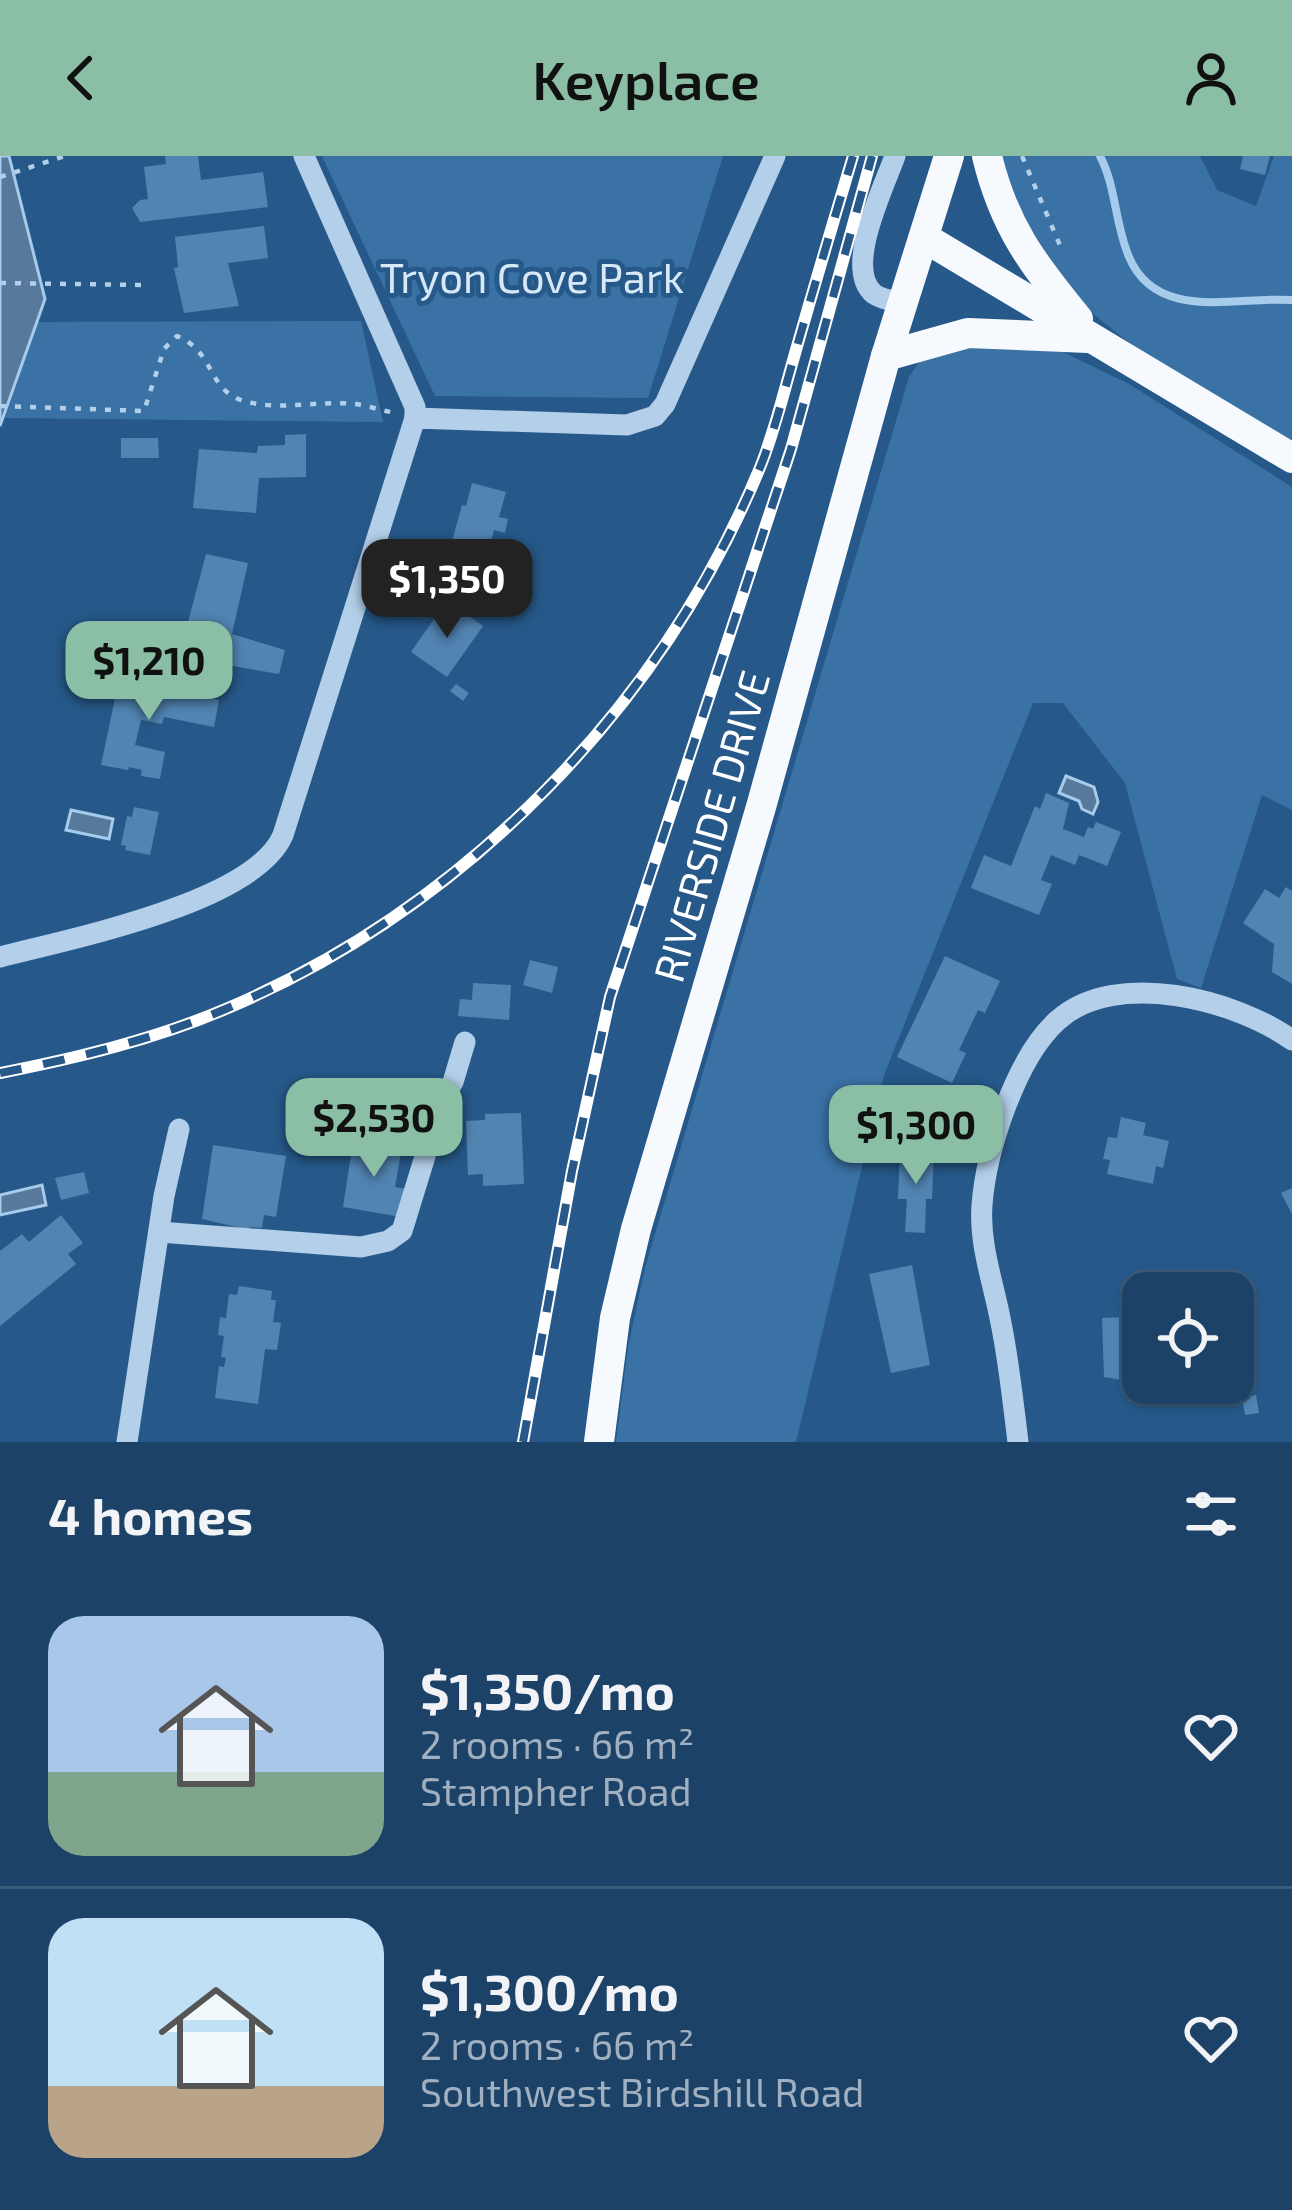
<!DOCTYPE html>
<html lang="en">
<head>
<meta charset="utf-8">
<style>
	:root { --surface:#1c4367; --page:#254a6d; --text:#f1f3f6; --muted:#a0b0c0; --line:#3a5c7b; --accent:#8abfa5 }
	body { margin:0; font-family:"Exo 2",sans-serif; background:var(--page); color:var(--text); height:100vh; display:flex; flex-direction:column; font-size:45px; white-space:nowrap }
	* { box-sizing:border-box; margin:0 }
	p { font-size:39px; color:var(--muted) }
	.icon { flex:none; width:66px; height:66px; fill:none; stroke:currentColor; stroke-width:2; stroke-linecap:round; stroke-linejoin:round }
	.map { position:relative; height:1286px; overflow:hidden }
	.details { display:flex; flex-direction:column; background:var(--surface); flex:1 }
	.details>* { flex:none }
	.buttons { position:absolute; left:1122px; top:1116px; display:grid; gap:24px }
	.buttons a { display:grid; place-items:center; width:132px; height:132px; border-radius:24px; background:var(--surface); box-shadow:0 3px 9px #0004,0 0 0 3px var(--line); font-size:60px }
	.price { position:absolute; translate:-50% -102px; padding:0 27px; border-radius:24px; background:var(--accent); color:#111; font-size:39px; line-height:78px; filter:drop-shadow(0 3px 6px #0008) }
	.price::after { content:''; position:absolute; left:50%; top:72px; width:36px; height:27px; margin-left:-18px; background:inherit; clip-path:polygon(0 0,100% 0,50% 100%) }
	.price.active { background:#222; color:#fff }
	ul { padding:0; list-style:none }
	li { display:flex; align-items:center; gap:36px; height:300px; padding:0 48px }
	li+li { border-top:3px solid var(--line) }
	li span { display:grid; place-items:center; flex:none; width:336px; height:240px; border-radius:36px; color:#555 }
	li>.icon { margin-inline-start:auto }
	span .icon { width:144px; height:144px; fill:#fffc; stroke-width:1 }
	li b { font-size:51px }
	h2 { display:flex; justify-content:space-between; align-items:center; height:144px; padding:0 48px; font-size:51px }
	header { display:flex; justify-content:space-between; align-items:center; height:156px; padding:0 48px; background:var(--accent); color:#111; font-size:54px; font-weight:600 }
	.map>svg:first-child { display:block }
	.green { fill:#3a72a6 }
	.water { fill:#56799c; stroke:#a7cbea; stroke-width:3 }
	.lines { fill:none; stroke-linecap:round; stroke-linejoin:round }
	.stream { stroke:#a7cbea; stroke-width:8 }
	.building { fill:#5284b2 }
	.path { stroke:#b3cfe9; stroke-width:4.5; stroke-dasharray:6 9; stroke-linecap:butt }
	.minor { stroke:#b3cfe9; stroke-width:21 }
	.major { stroke:#f6fafe; stroke-width:30 }
	.rail-casing { stroke:#fff; stroke-width:12 }
	.rail { stroke:#265989; stroke-width:8; stroke-dasharray:22; stroke-linecap:butt }
	.labels { text-anchor:middle; dominant-baseline:central; stroke-width:10; stroke-linejoin:round; paint-order:stroke }
	.park-label { font-size:42px; fill:#d7e8f7; stroke:#265989 }
	.street-label { font-size:42px; fill:#fff; stroke:#265989 }
</style>
</head>
<body>
<header><svg class="icon" aria-label="back" viewBox="0 0 24 24"><path d="M15 5l-7 7 7 7"/></svg>Keyplace<svg class="icon" aria-label="person" viewBox="0 0 24 24"><circle cx="12" cy="8" r="4"/><path d="M4 21q1-7 8-7t8 7"/></svg></header>
<div class="map">
<svg width="1292" height="1286" viewBox="0 0 1292 1286">
	<rect width="100%" height="100%" fill="#265989"/>
	<g class="green">
		<path d="M322 0H723L648 242 435 240Z"/>
		<path d="M997 0H1200L1217 34 1256 50 1274 0H1292V288C1211 237 1088 178 1038 93 1021 65 1010 30 997 0Z"/>
		<path d="M361 165 383 266 5 262 37 166Z"/>
		<path d="M950 188 1063 196 1129 228 1292 331V654L1262 639 1201 832 1177 823 1125 627 1063 547H1033L884 919 796 1286H616L628 1191 645 1112 909 221 920 204Z"/>
	</g>
	<g class="water">
		<path d="M0 0H9L45 143 0 270Z"/>
		<path d="M1066 620 1094 631 1098 646 1093 658 1082 653 1079 645 1059 637Z"/>
		<path d="M71 654 113 663 109 683 66 674Z"/>
		<path d="M42 1029 46 1049 0 1059V1039Z"/>
	</g>
	<g class="lines">
		<path class="stream" d="M1100 0C1116 30 1115 69 1129 101 1157 167 1237 140 1292 144"/>
	</g>
	<g class="building">
		<path d="M165 0H198L201 24 263 16 268 51 140 66 132 52 140 44 148 43 144 11 166 8Z"/>
		<path d="M1243 0H1270L1265 19 1240 13Z"/>
		<path d="M264 70 268 102 228 107 239 150 184 157 174 112 178 111 175 81Z"/>
		<path d="M306 278V321L259 322 256 357 193 352 199 293 257 297 258 290 285 289V279Z"/>
		<path d="M121 282H158L159 302H121Z"/>
		<path d="M472 327 506 336 499 361 508 363 505 377 494 374 486 405 449 396 462 349 466 350Z"/>
		<path d="M206 398 248 407 232 478 285 494 279 518 199 504 203 484 187 481 188 466Z"/>
		<path d="M454 450 483 470 447 521 411 496 434 463 441 468Z"/>
		<path d="M119 523 219 544 214 571 164 561 162 568 141 564 135 589 165 596 160 623 141 620 142 614 129 611 128 614 101 609Z"/>
		<path d="M456 528 469 537 463 545 450 535Z"/>
		<path d="M1046 637 1069 647 1063 673 1084 681 1088 671 1093 673 1096 666 1121 676 1107 710 1079 699 1075 709 1051 699 1041 724 1052 728 1039 759 971 732 984 699 1011 710 1035 650 1040 653Z"/>
		<path d="M134 651 159 656 150 699 125 694 126 690 121 689 127 660 132 661Z"/>
		<path d="M1286 731 1292 735V828L1272 816 1274 788 1243 767 1265 733 1279 742Z"/>
		<path d="M945 800 1000 825 985 857 978 854 959 894 966 897 952 927 897 901Z"/>
		<path d="M530 804 558 811 552 837 523 829Z"/>
		<path d="M473 827 511 829 509 864 458 860 460 843 472 844Z"/>
		<path d="M521 957 524 1028 483 1030V1018L468 1019 466 965 485 964V958Z"/>
		<path d="M1121 961 1146 967 1143 979 1169 985 1163 1012 1156 1010 1153 1028 1107 1018 1110 1004 1103 1003 1108 981 1117 982Z"/>
		<path d="M354 979 375 983 374 992 401 997 395 1031 406 1033 401 1061 343 1051Z"/>
		<path d="M213 989 286 1000 276 1061 264 1059 262 1072 250 1071 249 1074 202 1063Z"/>
		<path d="M900 994 934 996 932 1043H926L925 1077 905 1076 907 1043H898Z"/>
		<path d="M84 1016 89 1037 61 1044 55 1022Z"/>
		<path d="M1292 1032V1058L1281 1037Z"/>
		<path d="M61 1059 83 1087 68 1098 76 1108 0 1170V1095L22 1078 29 1086Z"/>
		<path d="M912 1109 930 1209 891 1217 869 1118Z"/>
		<path d="M239 1130 272 1135 271 1144H276L273 1166 281 1167 277 1194 265 1193 258 1248 215 1242 219 1210 224 1211 226 1202 221 1201 224 1180 218 1179 220 1161 226 1162 229 1138 237 1139Z"/>
		<path d="M1127 1161V1167L1143 1166 1138 1191H1143V1227H1152L1153 1245H1128L1127 1225 1104 1221 1102 1162Z"/>
		<path d="M1237 1189 1245 1220 1233 1223V1190Z"/>
		<path d="M1256 1239 1259 1257 1245 1259 1242 1242Z"/>
	</g>
	<g class="lines">
		<g class="path">
			<path d="M1022 0 1062 94"/>
			<path d="M0 21 65 0"/>
			<path d="M0 127 144 129"/>
			<path d="M0 250 144 255 164 193 177 180C215 196 207 232 241 244 276 256 318 244 354 248 366 249 379 254 391 256"/>
		</g>
		<g class="minor">
			<path d="M304 0 415 251V262"/>
			<path d="M895 0C884 31 843 113 874 138 881 143 893 145 901 147"/>
			<path d="M0 801C69 783 254 747 283 679L415 262 627 269 655 260 665 248 775 0"/>
			<path d="M159 1076 361 1091 388 1085 402 1075 443 942 453 926 465 886"/>
			<path d="M127 1286 164 1040 179 973"/>
			<path d="M1018 1286C1013 1246 1009 1206 1001 1167 994 1128 979 1090 982 1049 986 995 1016 901 1058 864 1116 812 1236 844 1292 884"/>
		</g>
		<g class="major">
			<path d="M987 0C1004 71 1033 108 1078 163"/>
			<path d="M925 82 1292 302"/>
			<path d="M886 200 968 177 1088 182"/>
			<path d="M599 1286 615 1162 636 1073 761 651 886 200 949 0"/>
		</g>
		<g class="rail-casing">
			<g id="rail">
				<path d="M0 917C77 902 156 883 228 852 465 751 660 552 759 314 774 278 783 239 794 201 813 134 833 67 853 0"/>
				<path d="M523 1286 572 1015 610 841 791 293 872 0"/>
			</g>
		</g>
		<use href="#rail" class="rail"/>
	</g>
	<g class="labels">
		<g class="park-label">
			<text x="532" y="120">Tryon Cove Park</text>
		</g>
		<g class="street-label">
			<text transform="translate(710 670) rotate(-74)">RIVERSIDE DRIVE</text>
		</g>
	</g>
</svg>
<div class="buttons">
<a><svg class="icon" aria-label="locate" viewBox="0 0 24 24"><circle cx="12" cy="12" r="6"/><path d="M12 2v4M12 18v4M2 12h4M18 12h4"/></svg></a>
</div>
<b class="price active" style="left:447px;top:485px">$1,350</b>
<b class="price" style="left:149px;top:567px">$1,210</b>
<b class="price" style="left:374px;top:1024px">$2,530</b>
<b class="price" style="left:916px;top:1031px">$1,300</b>
</div>
<section class="details">
<h2>4 homes<svg class="icon" aria-label="filters" viewBox="0 0 24 24"><path d="M4 7h16M4 17h16"/><circle cx="9" cy="7" r="2"/><circle cx="15" cy="17" r="2"/></svg></h2>
<ul>
<li><span style="background:linear-gradient(#a9c7e8 65%,#7fa58c 0)"><svg class="icon" aria-label="home" viewBox="0 0 24 24"><path d="M3 11l9-7 9 7M6 9v11h12V9"/></svg></span><div><b>$1,350/mo</b><p>2 rooms · 66 m²</p><p>Stampher Road</p></div><svg class="icon" aria-label="heart" viewBox="0 0 24 24"><path d="M12 20l-8-8c-3-5 5-10 8-4 3-6 11-1 8 4z"/></svg></li>
<li><span style="background:linear-gradient(#bfe0f5 70%,#b9a48a 0)"><svg class="icon" aria-label="home" viewBox="0 0 24 24"><path d="M3 11l9-7 9 7M6 9v11h12V9"/></svg></span><div><b>$1,300/mo</b><p>2 rooms · 66 m²</p><p>Southwest Birdshill Road</p></div><svg class="icon" aria-label="heart" viewBox="0 0 24 24"><path d="M12 20l-8-8c-3-5 5-10 8-4 3-6 11-1 8 4z"/></svg></li>
</ul>
</section>
</body>
</html>
